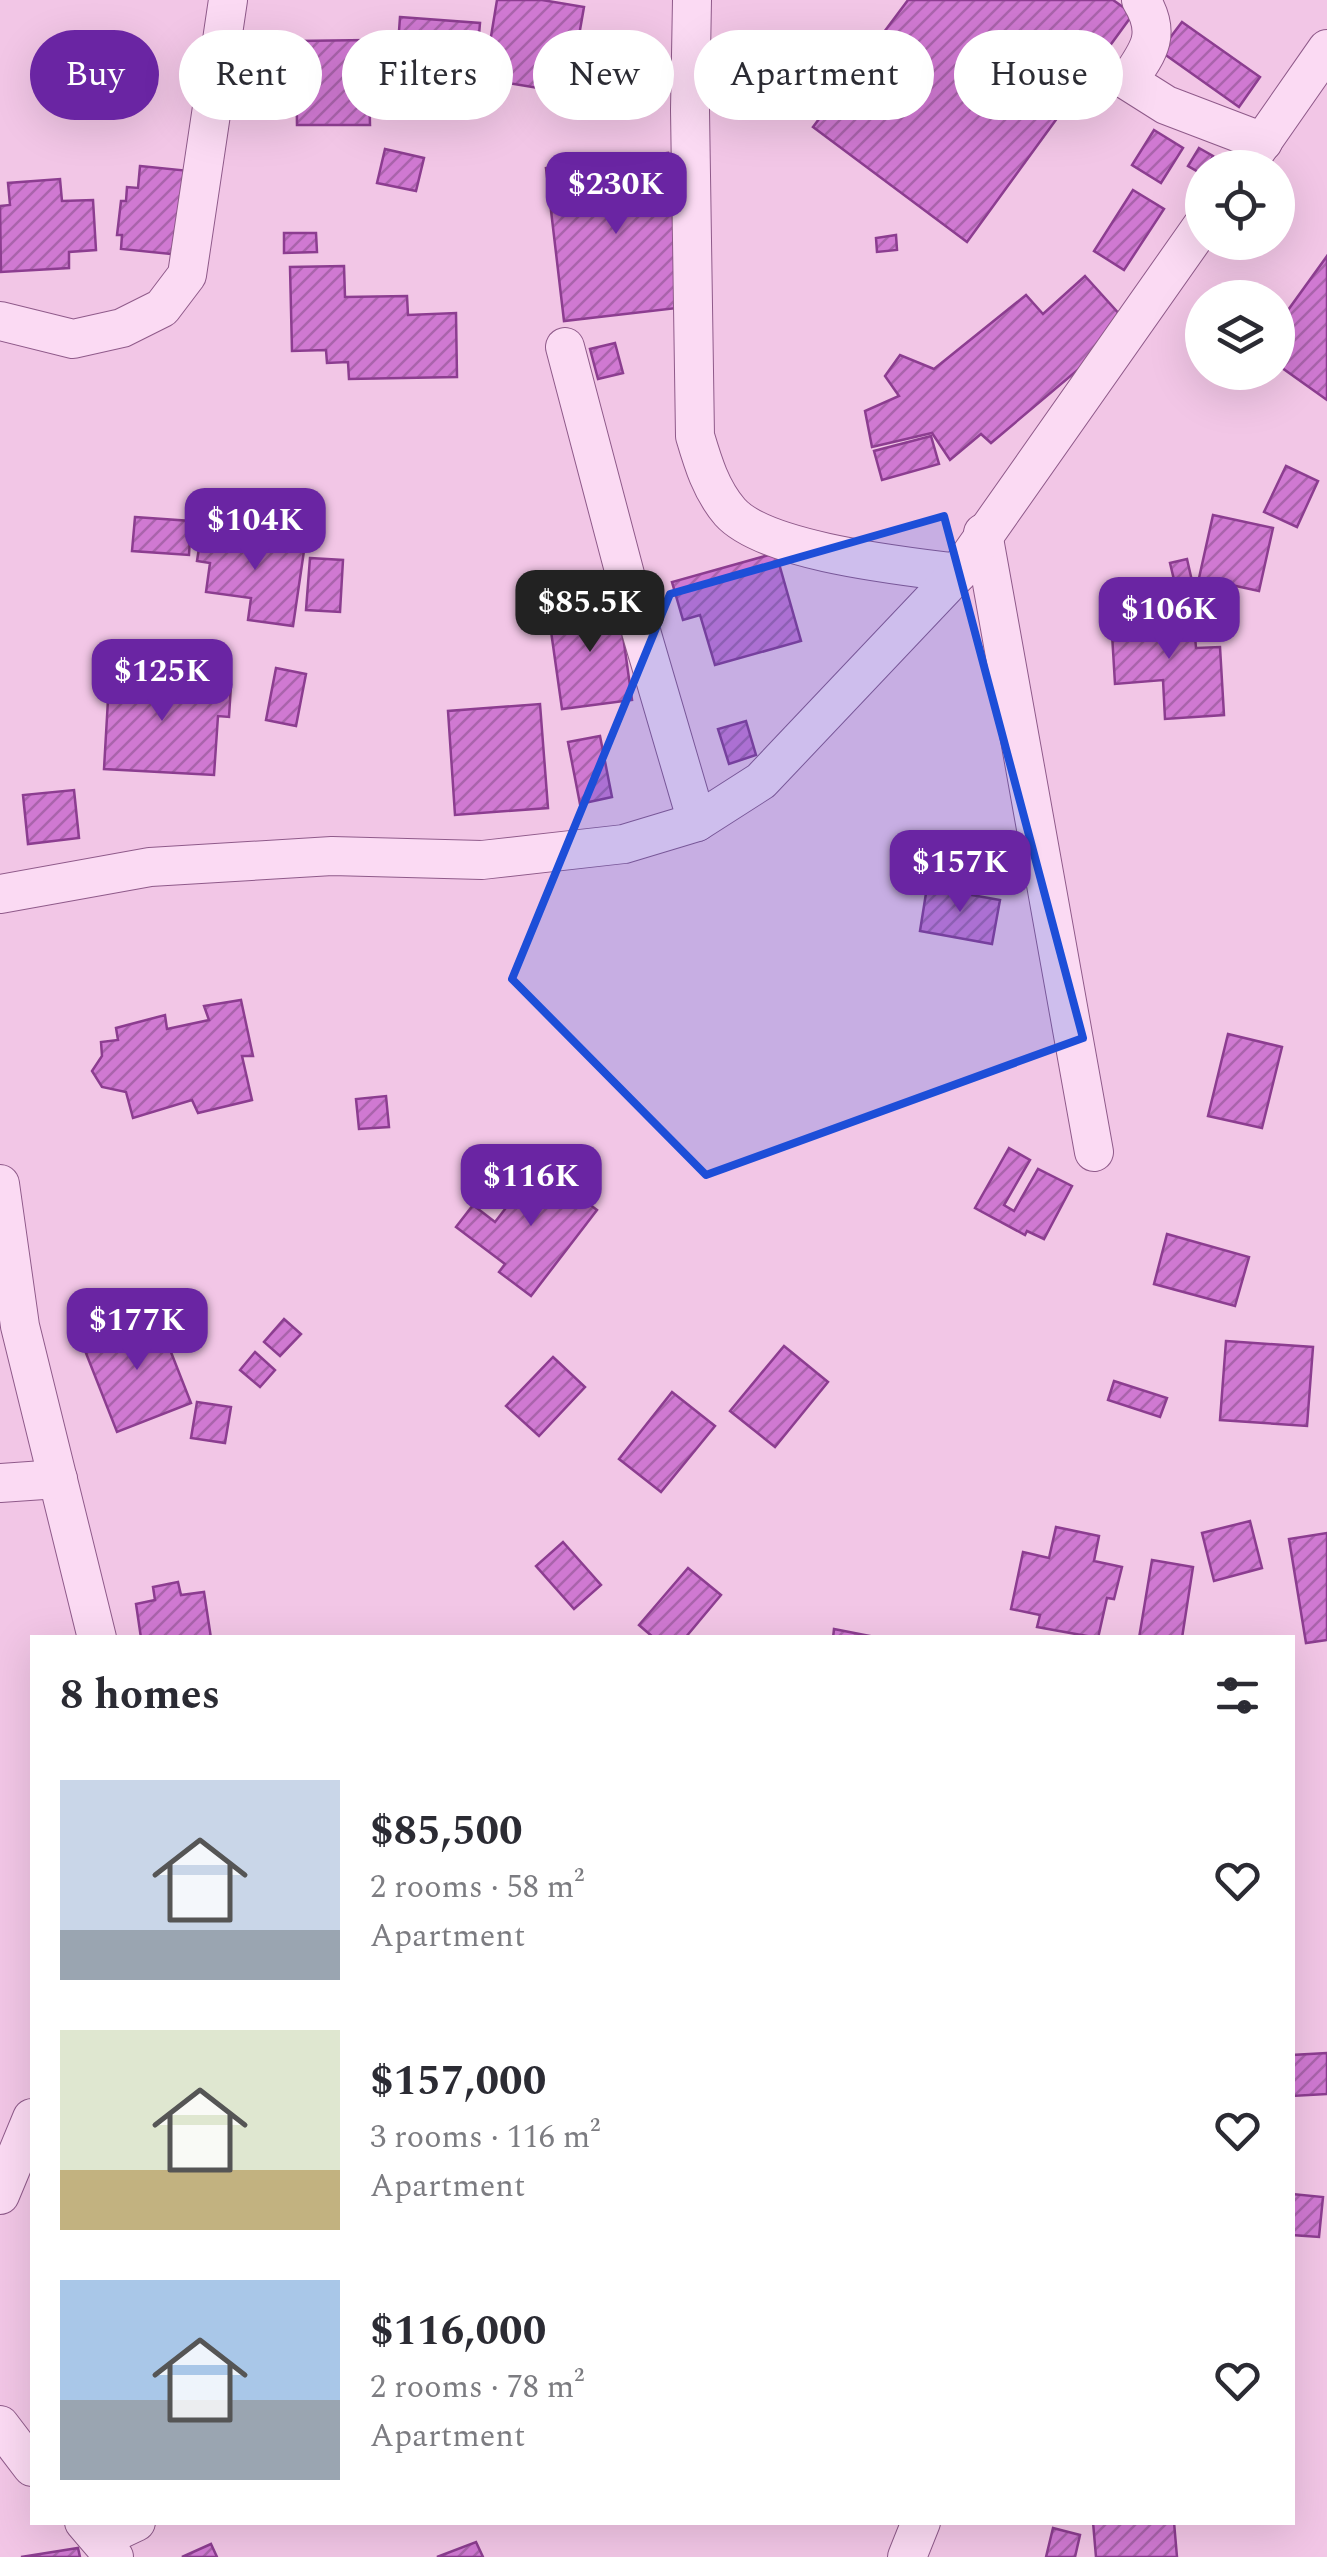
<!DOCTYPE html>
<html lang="en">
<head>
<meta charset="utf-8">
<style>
	:root { --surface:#fff; --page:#f2f2f3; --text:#2b2b33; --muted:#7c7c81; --accent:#6a25a3 }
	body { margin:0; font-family:Spectral,serif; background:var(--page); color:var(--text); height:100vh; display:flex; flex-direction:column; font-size:38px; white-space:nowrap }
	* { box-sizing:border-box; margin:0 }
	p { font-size:32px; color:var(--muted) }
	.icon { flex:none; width:55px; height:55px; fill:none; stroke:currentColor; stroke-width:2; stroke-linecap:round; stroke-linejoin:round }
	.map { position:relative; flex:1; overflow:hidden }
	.side { position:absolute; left:30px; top:1635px; width:1265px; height:890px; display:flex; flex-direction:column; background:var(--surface); border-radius:0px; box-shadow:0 10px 40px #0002 }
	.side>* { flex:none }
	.guide { position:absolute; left:30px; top:30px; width:1268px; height:90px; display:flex; gap:20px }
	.controls { position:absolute; left:1185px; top:150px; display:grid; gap:20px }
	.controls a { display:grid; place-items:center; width:110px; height:110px; border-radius:50%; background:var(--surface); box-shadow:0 10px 40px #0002; font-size:50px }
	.price { position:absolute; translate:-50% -85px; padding:0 22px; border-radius:20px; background:var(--accent); color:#fff; font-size:32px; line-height:65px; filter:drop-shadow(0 2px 5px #0008) }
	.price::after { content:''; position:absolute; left:50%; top:60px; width:30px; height:22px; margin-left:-15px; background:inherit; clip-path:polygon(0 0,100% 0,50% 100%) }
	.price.selected { background:#222; color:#fff }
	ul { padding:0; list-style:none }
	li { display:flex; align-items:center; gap:30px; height:250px; padding:0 30px }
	li span { display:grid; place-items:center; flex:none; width:280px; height:200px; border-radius:0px; color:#555 }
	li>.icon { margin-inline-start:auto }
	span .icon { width:120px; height:120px; fill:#fffc; stroke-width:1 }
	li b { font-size:42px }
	h2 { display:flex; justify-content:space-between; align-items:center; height:120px; padding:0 30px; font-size:42px }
	.tag { padding:0 35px; border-radius:45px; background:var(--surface); box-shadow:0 10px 40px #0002; font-size:35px; line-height:90px }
	.tag.selected { background:var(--accent); color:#fff }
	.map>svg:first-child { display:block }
	.building { fill:url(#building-hatch); stroke:#8c3d90; stroke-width:2.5 }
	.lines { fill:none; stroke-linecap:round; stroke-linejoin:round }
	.street-casing { stroke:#8f5a8a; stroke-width:40 }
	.street { stroke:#fbdaf3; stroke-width:38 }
	.marked { fill:#1d4ed8; fill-opacity:0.2; stroke:#1d4ed8; stroke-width:8; stroke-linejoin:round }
</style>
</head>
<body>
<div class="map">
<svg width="1327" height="2557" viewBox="0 0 1327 2557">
	<defs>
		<pattern id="building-hatch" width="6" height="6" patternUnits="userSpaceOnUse" patternTransform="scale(2.5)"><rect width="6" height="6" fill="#d079d2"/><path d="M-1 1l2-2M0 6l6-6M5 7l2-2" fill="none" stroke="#aa63ac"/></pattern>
	</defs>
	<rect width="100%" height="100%" fill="#f2c6e6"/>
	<g class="building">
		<path d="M497 0H542L584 7 569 93 484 79Z"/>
		<path d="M908 0H1113L1133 14 967 242 813 127Z"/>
		<path d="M400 17 480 23 474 94 395 88Z"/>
		<path d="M1182 22 1260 77 1239 107 1160 51Z"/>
		<path d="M368 40 370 125H297L296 41Z"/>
		<path d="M1154 130 1183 148 1161 183 1132 165Z"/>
		<path d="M1199 148 1213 156 1206 168H1202V174L1188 166Z"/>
		<path d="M385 149 424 158 416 191 377 183Z"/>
		<path d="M668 153 686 307 564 321 546 168Z"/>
		<path d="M140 166 190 171 181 255 121 249 122 235H117L121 201H126L127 187 138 188Z"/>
		<path d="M60 179 62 201 93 200 96 250 69 252V268L1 272 0 206 10 205 8 183Z"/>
		<path d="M1133 190 1164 209 1124 270 1094 251Z"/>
		<path d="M284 233H316L317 252 284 253Z"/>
		<path d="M896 235 897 250 877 252 876 238Z"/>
		<path d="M1327 256V400L1278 365V324Z"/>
		<path d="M344 266 345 297 407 296 408 315 456 313 457 377 349 379 348 362 327 363 326 350 292 351 290 267Z"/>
		<path d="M1085 276 1130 326 991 443 981 434 950 460 932 433 872 447 865 411 899 396 885 376 900 355 934 369 1026 295 1043 314Z"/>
		<path d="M615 343 623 373 598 379 590 349Z"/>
		<path d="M931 436 939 464 882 480 874 451Z"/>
		<path d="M1286 466 1318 481 1297 527 1264 512Z"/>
		<path d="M1213 515 1273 528 1259 591 1199 578Z"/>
		<path d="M135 517 191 521 189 555 132 551Z"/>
		<path d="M202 529 305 544 293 626 248 620 251 598 206 592 210 563 197 561Z"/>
		<path d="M776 553 801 641 715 665 700 615 683 620 672 582Z"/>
		<path d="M310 558 343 560 340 612 306 610Z"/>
		<path d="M1187 559 1192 581 1175 584 1170 563Z"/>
		<path d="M618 600 632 700 562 709 548 610Z"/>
		<path d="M1193 611 1196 648 1220 647 1224 715 1165 719 1163 680 1115 684 1111 617Z"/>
		<path d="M110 665 142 667V680L231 685 229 717 218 716 214 775 104 769Z"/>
		<path d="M276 668 306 674 296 726 266 720Z"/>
		<path d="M540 704 548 808 455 815 448 711Z"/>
		<path d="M746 721 756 755 729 764 718 729Z"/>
		<path d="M600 736 612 797 580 804 568 742Z"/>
		<path d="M74 790 79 838 28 844 23 795Z"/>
		<path d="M927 887 1000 900 992 944 920 931Z"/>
		<path d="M241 1000 253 1056H242L252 1100 198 1113 192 1100 133 1118 126 1092 102 1087 92 1071 102 1056 101 1042 118 1040 116 1028 165 1015 167 1029 209 1020 204 1006Z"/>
		<path d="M1228 1034 1282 1047 1262 1128 1208 1116Z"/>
		<path d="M386 1096 389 1127 359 1129 356 1099Z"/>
		<path d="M1009 1148 1030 1160 1004 1205 1014 1211 1038 1169 1072 1186 1044 1239 1027 1231 1025 1235 975 1208Z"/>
		<path d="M536 1164 597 1210 531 1296 499 1272 505 1264 456 1227 473 1205 495 1222 516 1195 527 1204 534 1195 521 1185Z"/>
		<path d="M1167 1234 1249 1257 1235 1306 1154 1284Z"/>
		<path d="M156 1314 191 1403 117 1432 82 1343Z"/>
		<path d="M284 1319 301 1334 280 1356 264 1342Z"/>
		<path d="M1226 1341 1313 1347 1307 1426 1220 1420Z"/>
		<path d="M784 1346 828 1382 775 1447 730 1411Z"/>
		<path d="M255 1352 275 1370 260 1387 240 1370Z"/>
		<path d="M553 1357 585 1387 539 1436 506 1406Z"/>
		<path d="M1114 1381 1167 1398 1160 1417 1108 1400Z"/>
		<path d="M672 1392 715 1426 661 1492 619 1459Z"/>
		<path d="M197 1402 231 1407 225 1443 191 1438Z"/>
		<path d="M1250 1521 1262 1568 1214 1581 1202 1533Z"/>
		<path d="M1056 1527 1099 1536 1094 1561 1122 1567 1114 1599 1107 1598 1098 1638 1037 1627 1040 1615 1011 1609 1023 1552 1049 1558Z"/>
		<path d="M1327 1533V1640L1306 1643 1289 1539Z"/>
		<path d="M563 1542 601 1585 574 1609 536 1566Z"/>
		<path d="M1152 1560 1193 1567 1182 1638H1139Z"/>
		<path d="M688 1568 721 1595 685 1638H654L639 1625Z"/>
		<path d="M178 1582 181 1595 204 1592 211 1638H141L136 1604 155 1600 153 1587Z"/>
		<path d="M834 1629 880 1638H833Z"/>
		<path d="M1327 2053V2094L1292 2096V2055Z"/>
		<path d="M1292 2194 1323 2197 1319 2237 1292 2235Z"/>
		<path d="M1093 2522H1174L1177 2557H1096Z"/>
		<path d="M1053 2528 1080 2535 1075 2557H1046Z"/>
		<path d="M476 2542 483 2557H437Z"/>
		<path d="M211 2544 217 2557H182Z"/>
		<path d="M78 2548 80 2557H21Z"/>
	</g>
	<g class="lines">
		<g class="street-casing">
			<g id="street">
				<path d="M692 0 690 110 695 436C703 463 711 490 730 512 766 552 904 566 958 573"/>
				<path d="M1141 0C1162 34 1149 51 1128 81L1166 105 1263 142"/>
				<path d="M1244 168 1327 49"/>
				<path d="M0 321 73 339 122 328 162 308 187 275 228 0"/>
				<path d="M565 347 631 597 697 822"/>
				<path d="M983 533 1094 1152"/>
				<path d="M0 894 150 867 332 856 482 860 624 844 697 822 761 781 958 573 1202 226"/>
				<path d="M0 1184 20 1326 97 1638"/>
				<path d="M0 1483 58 1479"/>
				<path d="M0 2195 32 2118"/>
				<path d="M0 2425 32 2467"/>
				<path d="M84 2522 114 2557"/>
				<path d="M100 2539 136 2522"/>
				<path d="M907 2557 921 2522"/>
			</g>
		</g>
		<use href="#street" class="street"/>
	</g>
	<path class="marked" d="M944 516 1083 1038 706 1175 512 979 670 594Z"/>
</svg>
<div class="controls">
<a><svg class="icon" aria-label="locate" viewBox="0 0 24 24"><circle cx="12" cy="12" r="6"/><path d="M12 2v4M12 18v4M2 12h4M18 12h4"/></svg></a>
<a><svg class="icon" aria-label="layers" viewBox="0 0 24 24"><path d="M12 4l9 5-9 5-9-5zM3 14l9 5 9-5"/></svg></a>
</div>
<b class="price" style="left:616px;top:237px">$230K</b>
<b class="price" style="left:255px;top:573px">$104K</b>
<b class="price selected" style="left:590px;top:655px">$85.5K</b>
<b class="price" style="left:1169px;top:662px">$106K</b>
<b class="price" style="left:162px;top:724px">$125K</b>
<b class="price" style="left:960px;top:915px">$157K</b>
<b class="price" style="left:531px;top:1229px">$116K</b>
<b class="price" style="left:137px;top:1373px">$177K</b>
<div class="guide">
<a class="tag selected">Buy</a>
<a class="tag">Rent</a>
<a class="tag">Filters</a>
<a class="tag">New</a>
<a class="tag">Apartment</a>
<a class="tag">House</a>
</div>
<section class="side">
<h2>8 homes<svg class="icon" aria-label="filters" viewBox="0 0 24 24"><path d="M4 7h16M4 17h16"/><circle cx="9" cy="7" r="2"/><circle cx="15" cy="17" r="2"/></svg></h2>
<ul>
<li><span style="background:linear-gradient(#c9d6e8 75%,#9aa5b1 0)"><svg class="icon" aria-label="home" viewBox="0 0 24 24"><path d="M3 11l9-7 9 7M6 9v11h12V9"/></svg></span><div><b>$85,500</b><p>2 rooms · 58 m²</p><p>Apartment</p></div><svg class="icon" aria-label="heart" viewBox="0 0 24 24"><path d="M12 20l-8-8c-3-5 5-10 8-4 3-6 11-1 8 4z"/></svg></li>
<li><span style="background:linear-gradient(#dfe7d0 70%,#c2b280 0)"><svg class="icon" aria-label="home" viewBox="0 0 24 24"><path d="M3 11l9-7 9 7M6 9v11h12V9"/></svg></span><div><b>$157,000</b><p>3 rooms · 116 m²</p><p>Apartment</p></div><svg class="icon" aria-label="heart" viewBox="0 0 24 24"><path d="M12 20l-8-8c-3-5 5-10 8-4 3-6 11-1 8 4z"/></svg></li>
<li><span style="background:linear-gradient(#a9c7e8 60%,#9aa5b1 0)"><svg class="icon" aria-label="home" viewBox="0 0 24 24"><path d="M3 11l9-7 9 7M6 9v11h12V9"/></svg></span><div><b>$116,000</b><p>2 rooms · 78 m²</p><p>Apartment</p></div><svg class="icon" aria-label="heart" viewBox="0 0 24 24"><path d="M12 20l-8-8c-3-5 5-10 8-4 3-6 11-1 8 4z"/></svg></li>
</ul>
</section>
</div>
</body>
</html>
